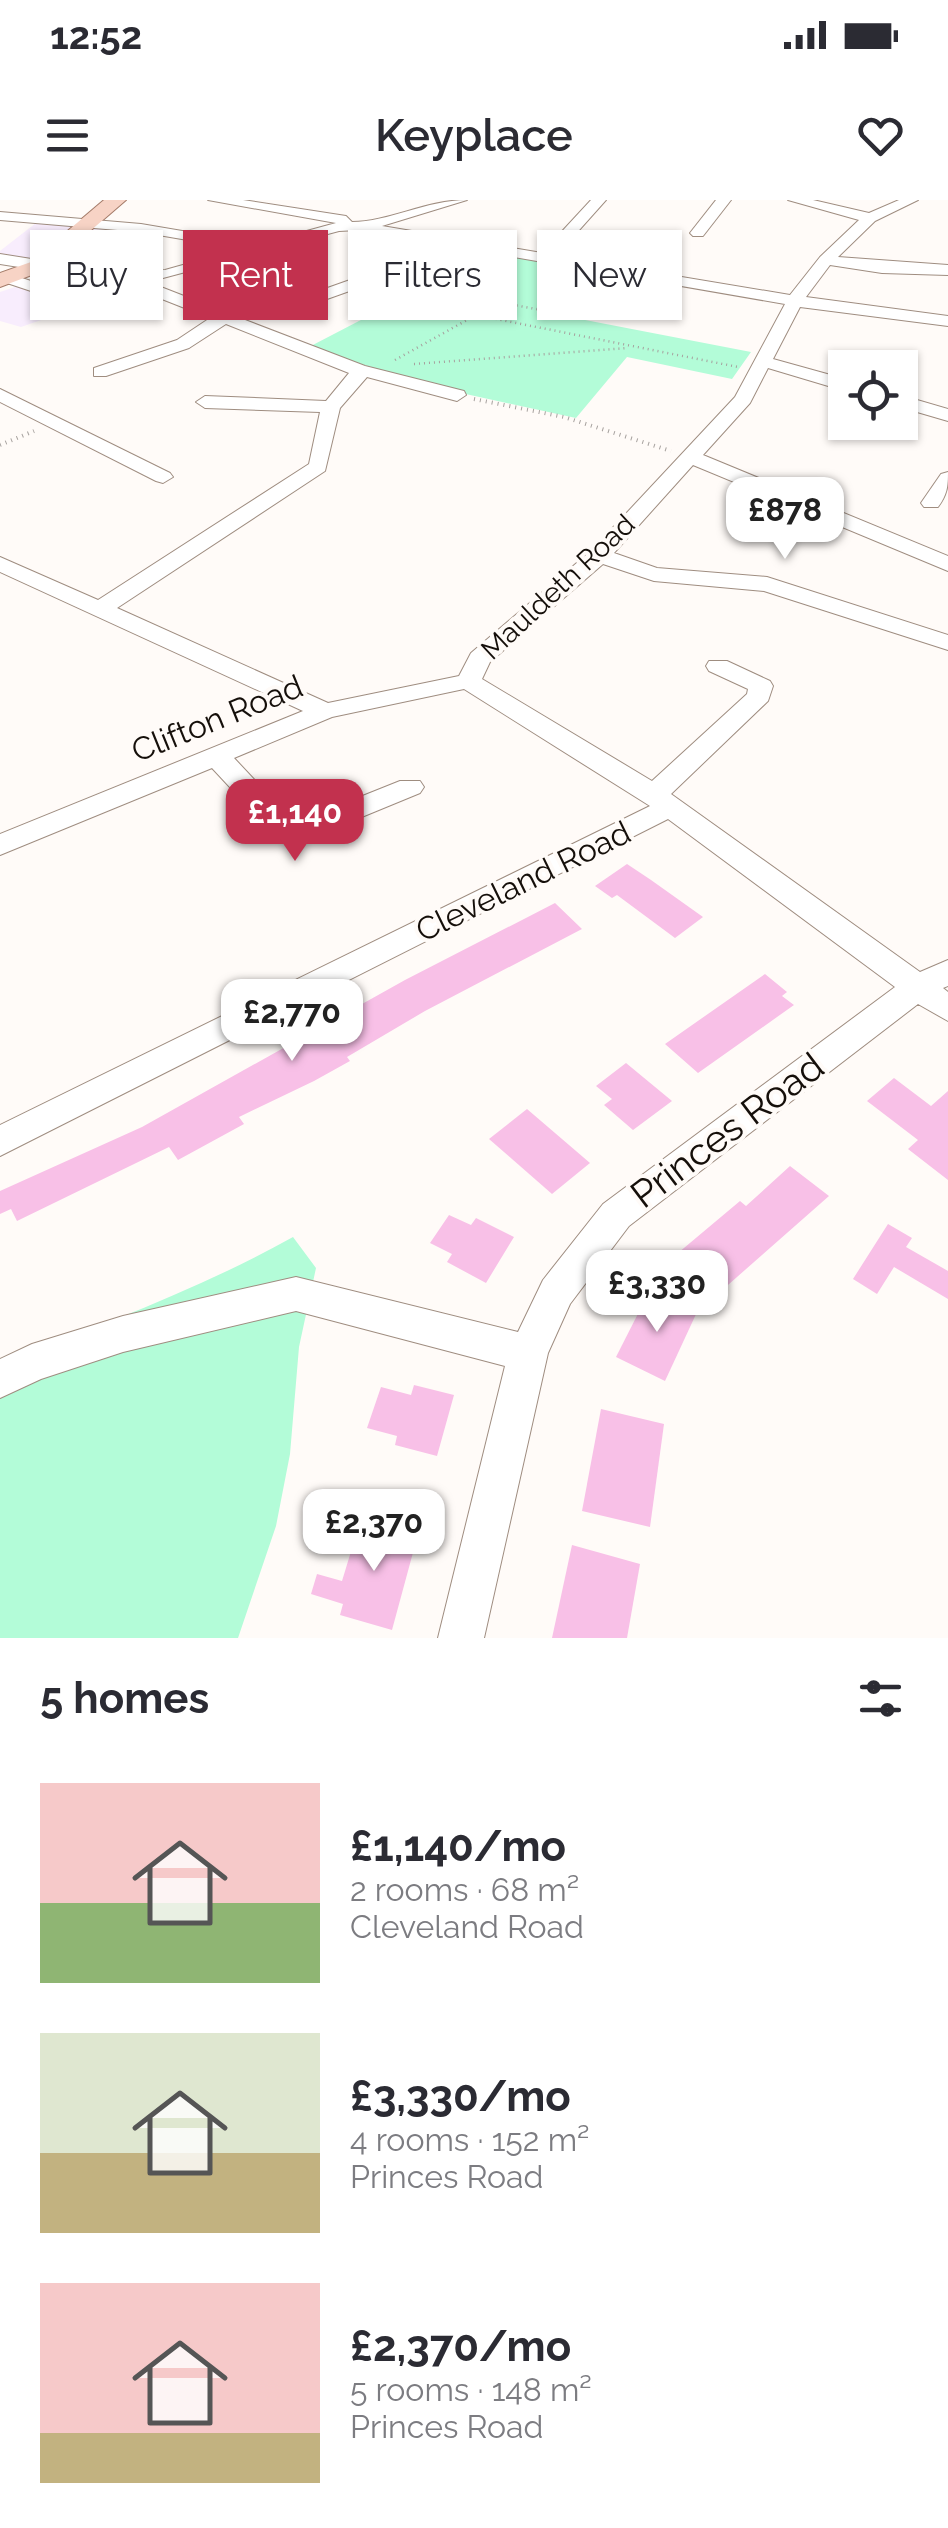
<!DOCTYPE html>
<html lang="en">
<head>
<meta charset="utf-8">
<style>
	:root { --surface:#fff; --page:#f7f7f7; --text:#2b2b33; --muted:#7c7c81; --accent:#c2314e }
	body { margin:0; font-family:Raleway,sans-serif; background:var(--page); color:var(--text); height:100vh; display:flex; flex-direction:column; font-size:38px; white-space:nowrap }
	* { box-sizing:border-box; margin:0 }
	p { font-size:32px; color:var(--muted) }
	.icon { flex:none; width:55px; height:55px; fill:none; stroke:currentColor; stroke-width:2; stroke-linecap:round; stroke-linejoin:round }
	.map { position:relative; height:1438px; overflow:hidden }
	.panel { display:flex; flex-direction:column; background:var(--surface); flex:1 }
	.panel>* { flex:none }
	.hud { position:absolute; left:30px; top:30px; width:890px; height:90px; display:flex; gap:20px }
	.tools { position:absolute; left:828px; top:150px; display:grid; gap:20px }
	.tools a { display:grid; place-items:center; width:90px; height:90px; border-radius:0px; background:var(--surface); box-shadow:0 2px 8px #0004; font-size:50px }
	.price { position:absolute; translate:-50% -85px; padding:0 22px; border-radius:20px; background:#fff; color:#222; font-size:32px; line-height:65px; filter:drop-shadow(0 2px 5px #0008) }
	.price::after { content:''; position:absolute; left:50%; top:60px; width:30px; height:22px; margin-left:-15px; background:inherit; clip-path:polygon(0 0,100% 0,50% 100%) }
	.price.current { background:var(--accent); color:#fff }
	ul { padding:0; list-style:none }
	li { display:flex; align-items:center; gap:30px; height:250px; padding:0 40px }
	li span { display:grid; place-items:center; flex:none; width:280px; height:200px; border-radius:0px; color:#555 }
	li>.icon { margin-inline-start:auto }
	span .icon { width:120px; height:120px; fill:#fffc; stroke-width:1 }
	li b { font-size:42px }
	h2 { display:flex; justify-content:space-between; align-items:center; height:120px; padding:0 40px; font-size:42px }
	.pill { padding:0 35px; border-radius:0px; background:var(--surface); box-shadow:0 2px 8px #0004; font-size:35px; line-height:90px }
	.pill.current { background:var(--accent); color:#fff }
	.status { display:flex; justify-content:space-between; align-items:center; height:70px; padding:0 50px; background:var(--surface); direction:ltr }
	.status svg { height:28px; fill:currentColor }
	header { display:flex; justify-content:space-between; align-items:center; height:130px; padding:0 40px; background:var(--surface); font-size:45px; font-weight:600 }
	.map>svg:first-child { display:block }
	.commercial { fill:#f8edfd }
	.green { fill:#b3fcd8 }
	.building { fill:#f8c0e7 }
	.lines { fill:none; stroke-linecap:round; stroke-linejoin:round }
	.minor-casing { stroke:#9f8d80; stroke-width:2 }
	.major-casing { stroke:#a57c6a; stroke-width:2 }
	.path-far1 { stroke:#a6a19e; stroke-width:2.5; stroke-dasharray:1 4; stroke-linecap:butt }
	.path { stroke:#a6a19e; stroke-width:4; stroke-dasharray:1 5; stroke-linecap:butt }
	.minor { fill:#fff; fill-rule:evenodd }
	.major { fill:#f7d3c5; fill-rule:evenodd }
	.labels { text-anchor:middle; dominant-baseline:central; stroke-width:8; stroke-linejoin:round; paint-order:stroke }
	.far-street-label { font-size:28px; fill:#150f0a; stroke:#fffbf8 }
	.street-label { font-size:32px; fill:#150f0a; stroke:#fffbf8 }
	.near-street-label { font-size:38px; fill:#150f0a; stroke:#fffbf8 }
</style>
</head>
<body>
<div class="status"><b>12:52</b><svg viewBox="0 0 49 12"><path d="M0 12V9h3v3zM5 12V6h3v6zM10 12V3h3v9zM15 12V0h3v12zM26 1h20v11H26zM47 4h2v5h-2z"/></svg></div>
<header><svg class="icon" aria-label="menu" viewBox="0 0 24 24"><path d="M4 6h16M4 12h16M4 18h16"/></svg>Keyplace<svg class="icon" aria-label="heart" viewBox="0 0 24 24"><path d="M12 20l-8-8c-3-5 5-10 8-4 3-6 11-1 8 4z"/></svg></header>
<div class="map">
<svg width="948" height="1438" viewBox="0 0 948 1438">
	<rect width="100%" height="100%" fill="#fffbf8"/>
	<g class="commercial">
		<path d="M36 23 78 25 35 59 0 56V51Z"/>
		<path d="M95 27 126 30 78 67 52 64Z"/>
		<path d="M54 74 131 89 21 127 0 121V92Z"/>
	</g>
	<g class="green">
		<path d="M453 46 619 75 580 119 751 152 732 179 627 157 576 218 452 191 307 148 409 95 406 88Z"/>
		<path d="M293 1037 316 1068 299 1147 290 1254 276 1326 238 1438H0V1164C99 1126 200 1089 293 1037Z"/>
	</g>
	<g class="building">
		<path d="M627 664 651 680 703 717 675 738 617 695 612 698 595 686Z"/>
		<path d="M555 703 582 729 425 811 347 857 350 861 314 881 239 917 244 924 178 960 169 947 17 1021 11 1009 0 1014V991L142 927 405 780Z"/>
		<path d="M765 774 787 792 782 796 794 805 698 873 665 844Z"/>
		<path d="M626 863 672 901 633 930 604 905 612 899 596 886Z"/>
		<path d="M894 878 931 906 948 891V980L908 949 918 940 867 901Z"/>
		<path d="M527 909 590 963 552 994 489 939Z"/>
		<path d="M790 966 829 996 720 1092 678 1053 740 1001 746 1006Z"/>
		<path d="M449 1015 471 1025 476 1018 514 1037 486 1083 447 1062 452 1054 430 1043Z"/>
		<path d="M888 1024 912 1038 906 1047 948 1071V1099L894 1067 877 1094 853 1079Z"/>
		<path d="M650 1090 697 1112 665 1181 616 1157Z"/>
		<path d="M414 1185 454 1195 437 1256 395 1245 397 1236 367 1228 381 1187 411 1195Z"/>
		<path d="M601 1209 664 1224 650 1327 582 1311Z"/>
		<path d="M389 1315 421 1323 392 1430 340 1415 343 1404 311 1394 317 1374 342 1381 356 1335 366 1338 369 1327 384 1331Z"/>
		<path d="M572 1345 640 1364 627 1438H552Z"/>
	</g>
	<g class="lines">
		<g class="minor-casing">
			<g id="minor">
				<path d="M208 0H243L346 16 352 22C388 22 427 0 467 0L382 26 542 53 591 0H606L556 56 790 95 820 57 859 20 788 0H813L869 13 899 0H918L875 21 838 57 948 65V75L882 73 830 65 806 97 948 116V126L800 107 773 159 845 179V191L768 168 750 203 703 255 948 356V371L693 265 614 353 657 368 767 377 948 435V450L764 391 654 381 603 364 490 462 482 479 652 581 747 494 748 489 709 471 706 466 709 461H727L770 481 773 486 768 501 671 594 920 772 948 760V786L943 788 948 792V821L918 804 629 1026 570 1104 548 1153 484 1438H438L505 1166 296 1111 123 1152 41 1179 0 1198V1159L32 1144 123 1116 296 1077 518 1132 543 1080 603 1004 895 787 668 619 0 956V925L650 606 464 489 332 517 234 558 295 623 400 581H420L424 587 420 593 301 642H281L212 568 0 655V634L303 511 0 372V357L98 400 309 264 320 212 205 208 196 202 205 196 326 201 349 173 226 124 189 148 106 176H94V168L177 140 210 118 134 88 131 80 107 81 0 64V54L107 71 165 70 240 49 141 32 0 20V12L141 24 259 44 336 23ZM358 30 785 104 735 197 592 350 471 453 459 476 328 503 117 408 325 271 340 208 367 177 457 201 466 195 464 191 365 166 240 118 274 104 327 99 386 78V72L371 64 357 67 367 74 319 91 265 95 225 112 148 82 339 31Z"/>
				<path d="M716 0H731L703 36H693L690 33Z"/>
				<path d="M7 73 49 87 51 90 43 95 1 81V75Z"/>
				<path d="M0 189 170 273 173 277 163 283 156 281 0 202Z"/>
				<path d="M900 195 948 209V221L900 207Z"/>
				<path d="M845 204V218L835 217V209Z"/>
				<path d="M948 272C948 287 947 295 938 307H924L921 303 941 274Z"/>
			</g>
		</g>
		<g class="major-casing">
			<path id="major" d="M104 0H126L45 70 0 87V73L31 62Z"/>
		</g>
		<g class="path-far1">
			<path d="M268 74 264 75 277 83"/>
			<path d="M485 95 517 68"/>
			<path d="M485 95 492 101 480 104 470 100Z"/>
			<path d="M492 101 569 115"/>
			<path d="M476 115 738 167"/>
			<path d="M395 160 476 115 477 104"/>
			<path d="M414 164 627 148"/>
		</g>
		<g class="path">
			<path d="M474 199 564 217 671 251"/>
			<path d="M0 245 34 231"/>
		</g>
		<use href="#minor" class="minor"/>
		<use href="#major" class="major"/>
	</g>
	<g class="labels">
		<g class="far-street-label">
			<text transform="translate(558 387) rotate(-43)">Mauldeth Road</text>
		</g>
		<g class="street-label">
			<text transform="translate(217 518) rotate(-22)">Clifton Road</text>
			<text transform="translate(523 681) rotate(-26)">Cleveland Road</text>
		</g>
		<g class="near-street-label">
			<text transform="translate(727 930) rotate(-37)">Princes Road</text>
		</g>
	</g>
</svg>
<div class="tools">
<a><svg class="icon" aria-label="locate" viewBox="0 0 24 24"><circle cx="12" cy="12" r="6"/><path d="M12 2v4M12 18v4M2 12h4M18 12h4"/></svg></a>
</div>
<b class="price" style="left:785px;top:362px">£878</b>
<b class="price current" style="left:295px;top:664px">£1,140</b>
<b class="price" style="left:292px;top:864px">£2,770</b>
<b class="price" style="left:657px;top:1135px">£3,330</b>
<b class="price" style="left:374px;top:1374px">£2,370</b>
<div class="hud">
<a class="pill">Buy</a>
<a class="pill current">Rent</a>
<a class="pill">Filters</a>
<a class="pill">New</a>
</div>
</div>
<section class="panel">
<h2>5 homes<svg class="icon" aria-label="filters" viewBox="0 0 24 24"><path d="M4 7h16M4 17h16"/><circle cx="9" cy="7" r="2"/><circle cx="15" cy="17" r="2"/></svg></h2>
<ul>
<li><span style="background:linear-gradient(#f6c9c9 60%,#8fb573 0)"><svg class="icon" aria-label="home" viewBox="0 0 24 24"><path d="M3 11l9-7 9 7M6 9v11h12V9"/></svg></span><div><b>£1,140/mo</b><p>2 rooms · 68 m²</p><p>Cleveland Road</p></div></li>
<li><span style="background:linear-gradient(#dfe7d0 60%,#c2b280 0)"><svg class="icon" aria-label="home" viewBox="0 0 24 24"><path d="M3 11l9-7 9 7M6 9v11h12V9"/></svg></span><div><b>£3,330/mo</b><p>4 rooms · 152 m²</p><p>Princes Road</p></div></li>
<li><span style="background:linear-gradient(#f6c9c9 75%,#c2b280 0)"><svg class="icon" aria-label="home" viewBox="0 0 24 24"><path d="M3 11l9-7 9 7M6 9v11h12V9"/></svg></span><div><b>£2,370/mo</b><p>5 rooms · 148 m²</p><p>Princes Road</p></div></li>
</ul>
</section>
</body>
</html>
